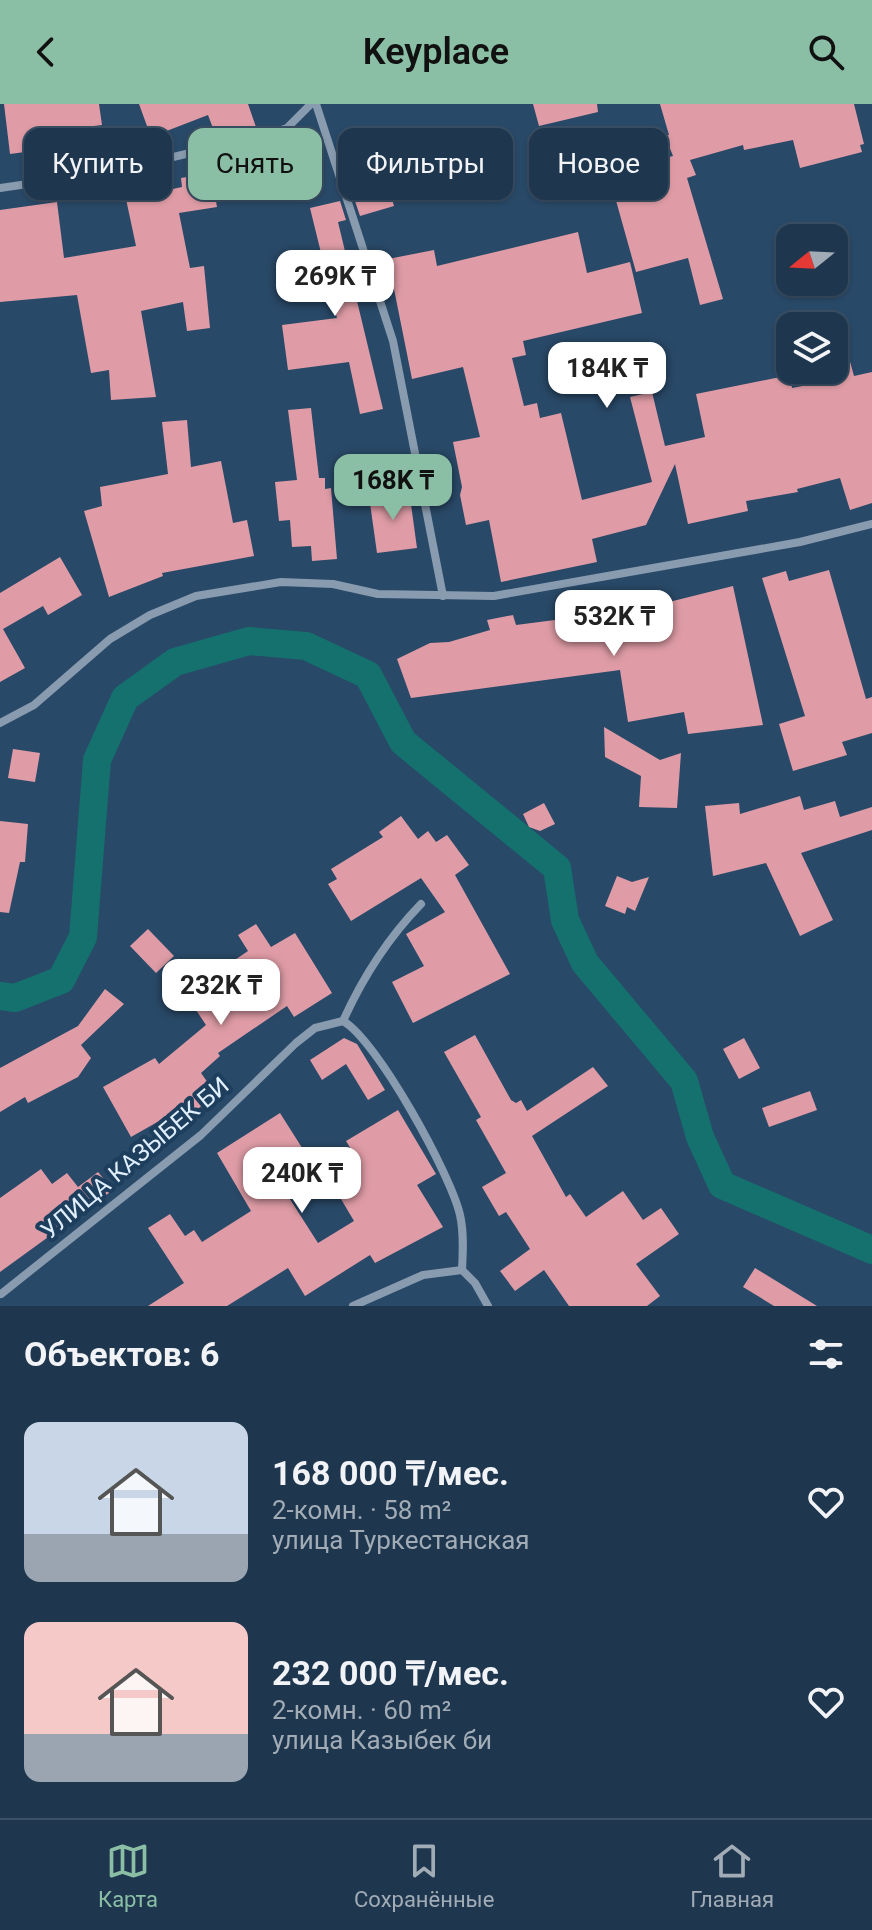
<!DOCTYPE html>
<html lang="ru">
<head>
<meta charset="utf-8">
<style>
	:root { --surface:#1f374e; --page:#2c4258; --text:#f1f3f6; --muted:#a1acb6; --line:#3c5166; --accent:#8abfa5 }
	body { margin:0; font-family:Roboto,sans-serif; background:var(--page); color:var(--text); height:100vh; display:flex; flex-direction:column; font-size:30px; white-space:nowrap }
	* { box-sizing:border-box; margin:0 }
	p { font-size:26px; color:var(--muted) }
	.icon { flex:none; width:44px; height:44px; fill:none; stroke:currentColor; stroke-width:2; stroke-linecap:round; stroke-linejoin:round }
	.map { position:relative; height:1202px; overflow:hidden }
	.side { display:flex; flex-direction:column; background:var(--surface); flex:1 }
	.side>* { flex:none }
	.top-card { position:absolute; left:24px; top:24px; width:824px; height:72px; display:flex; gap:16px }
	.needle { width:52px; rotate:252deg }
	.controls { position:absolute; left:776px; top:120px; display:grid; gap:16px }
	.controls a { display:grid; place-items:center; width:72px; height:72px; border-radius:16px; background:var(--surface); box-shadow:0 2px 6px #0004,0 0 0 2px var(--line); font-size:40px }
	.price { position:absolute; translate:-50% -68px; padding:0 18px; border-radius:16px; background:#fff; color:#222; font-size:26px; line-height:52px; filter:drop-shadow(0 2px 4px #0008) }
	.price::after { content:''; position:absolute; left:50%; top:48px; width:24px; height:18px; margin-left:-12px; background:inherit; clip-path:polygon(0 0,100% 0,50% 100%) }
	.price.active { background:var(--accent); color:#111 }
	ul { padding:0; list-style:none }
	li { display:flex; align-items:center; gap:24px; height:200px; padding:0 24px }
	li span { display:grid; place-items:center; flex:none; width:224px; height:160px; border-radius:16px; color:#555 }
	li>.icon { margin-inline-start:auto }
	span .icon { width:96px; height:96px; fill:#fffc; stroke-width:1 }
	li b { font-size:34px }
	h2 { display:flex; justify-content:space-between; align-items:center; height:96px; padding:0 24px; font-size:34px }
	.chip { padding:0 28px; border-radius:16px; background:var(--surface); box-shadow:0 2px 6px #0004,0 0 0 2px var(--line); font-size:28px; line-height:72px }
	.chip.active { background:var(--accent); color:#111 }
	header { display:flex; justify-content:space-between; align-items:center; height:104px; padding:0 24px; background:var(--accent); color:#111; font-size:36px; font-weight:600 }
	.dock { display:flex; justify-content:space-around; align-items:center; height:112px; border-top:2px solid var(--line); background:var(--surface); font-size:22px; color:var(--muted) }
	.dock a { display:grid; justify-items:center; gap:4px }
	.dock .active { color:var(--accent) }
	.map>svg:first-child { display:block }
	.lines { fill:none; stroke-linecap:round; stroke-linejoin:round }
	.canal { stroke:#14716d; stroke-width:28 }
	.building { fill:#df9ca6 }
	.minor { stroke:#889baf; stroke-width:8 }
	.labels { text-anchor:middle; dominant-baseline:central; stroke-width:8; stroke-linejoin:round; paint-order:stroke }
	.street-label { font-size:24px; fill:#e0effe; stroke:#1e3e5d }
</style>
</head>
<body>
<header><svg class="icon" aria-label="back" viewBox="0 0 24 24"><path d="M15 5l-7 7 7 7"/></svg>Keyplace<svg class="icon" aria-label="search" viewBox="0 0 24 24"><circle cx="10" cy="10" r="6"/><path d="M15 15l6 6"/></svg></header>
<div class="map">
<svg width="872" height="1202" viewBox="0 0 872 1202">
	<rect width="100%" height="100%" fill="#294968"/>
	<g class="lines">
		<path class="canal" d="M0 892 15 894 61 876 83 833 97 656 125 594 175 558 249 537 306 542 368 571 403 638 557 764 565 816 585 859 684 977 700 1033 722 1081 872 1146"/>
	</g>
	<g class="building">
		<path d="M4 0H99L102 21 37 29 40 46 10 50Z"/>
		<path d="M139 0H248L257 26 217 35 208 11 151 33Z"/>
		<path d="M533 0H597L598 8 539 22Z"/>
		<path d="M660 0H854L864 40 860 41 862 48 800 64 793 36 744 46 743 41 690 56 696 71 687 74 723 195 700 201 688 154 636 168 615 93 611 94 603 69 673 52 665 32 669 31Z"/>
		<path d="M262 39 267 71 232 76 222 49Z"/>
		<path d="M401 60 408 83 390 88 394 102 360 112 354 94 362 92 356 73Z"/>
		<path d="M211 69 217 103 179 109 190 164 204 162 210 224 187 227 183 198 141 207 156 293 111 296 109 266 91 269 77 191 0 198V106L57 98 64 154 136 142 126 95 182 83 181 74Z"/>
		<path d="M340 97 346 116 338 118 383 305 360 310 349 258 288 266 282 221 337 214 310 104Z"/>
		<path d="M578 128 587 169 630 158 642 209 523 237 526 251 512 254 524 302 537 299 540 314 561 309 582 396 652 378 630 293 652 288 665 342 705 333 696 290 790 271 792 284 834 276V223L840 222 854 272 872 268V399L850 406 840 374 797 385 798 388 746 397 748 407 688 420 675 360 646 421 592 435 597 458 501 478 489 416 466 421 460 391 462 383 453 338 480 333 463 263 412 275 388 155 434 146 437 162Z"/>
		<path d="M311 304 319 374H325V385L331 384 337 455 312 457 311 442 292 443 290 416 279 417 275 378 297 376 288 306Z"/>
		<path d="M187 316 191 363 221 357 233 419 247 416 254 452 162 469 163 472 109 493 84 407 102 402 100 383 168 370 162 318Z"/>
		<path d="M409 386 417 444 377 449 369 392Z"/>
		<path d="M60 453 82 491 48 511 43 502 3 525 25 564 0 578V489Z"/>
		<path d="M829 466 866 595 872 593V629L842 638 847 651 793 667 779 620 805 612 762 474 786 467 789 477Z"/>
		<path d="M733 482 763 621 688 630 684 608 628 618 620 566 411 594 397 555 430 539 449 538 490 526 487 516 513 511 516 521 617 508 615 494 659 487 661 500Z"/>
		<path d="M604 623 660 656 681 649 677 704 639 703 641 672 605 653Z"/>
		<path d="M13 645 40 649 35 678 8 674Z"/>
		<path d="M800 692 804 706 835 697 840 713 872 703V726L801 749 833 816 800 832 766 759 713 772 705 702 739 699 740 710Z"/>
		<path d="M544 699 555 720 540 727 529 723 523 710Z"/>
		<path d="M401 712 418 735 428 727 436 738 447 731 469 761 455 771 510 870 413 919 392 878 424 862 406 830 445 808 421 774 351 817 328 780 337 775 331 765 383 733 379 728Z"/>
		<path d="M0 717 28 720 25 758H20L9 809 0 808Z"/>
		<path d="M617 772 632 778 649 773 635 807 627 803 625 810 605 802Z"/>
		<path d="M256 820 271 843 295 829 332 889 294 913 287 902 218 949 220 952 201 969 216 990 194 1008 189 1000 131 1033 103 983 155 954 159 960 206 921 192 900 208 889 201 879 248 847 238 831Z"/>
		<path d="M148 825 174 852 156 869 130 842Z"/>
		<path d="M105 885 124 900 81 941 91 954 78 973 28 999 25 993 0 1008V964L78 922Z"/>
		<path d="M475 931 511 996 516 999 521 996 527 1007 593 963 608 982 532 1032 566 1093 570 1090 586 1113 623 1087 643 1116 661 1104 679 1130 636 1160 660 1192 647 1202H569L544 1166 515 1187 500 1167 530 1145 506 1108 499 1112 482 1083 506 1069 476 1016 481 1013 444 948Z"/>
		<path d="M344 934 357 940 385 986 368 996 346 960 322 976 310 956Z"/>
		<path d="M744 934 760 964 739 975 723 945Z"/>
		<path d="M810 987 817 1006 769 1023 762 1004Z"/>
		<path d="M398 1006 436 1070 417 1081 443 1123 375 1159 370 1151 305 1192 288 1164 227 1202H148L184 1179 148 1124 170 1110 185 1132 194 1126 202 1138 251 1107 217 1049 280 1009 318 1069 286 1089 318 1139 354 1117 325 1068 354 1050 346 1037Z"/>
		<path d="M41 1065 52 1080 67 1069 78 1083 98 1068 113 1086 0 1168V1094Z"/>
		<path d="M755 1164 817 1202H774L743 1183Z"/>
	</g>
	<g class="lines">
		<g class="minor">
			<path d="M316 0 393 237 443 492"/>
			<path d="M0 84 110 68 266 31 287 24 311 0"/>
			<path d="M0 619 34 601 110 535 150 511 196 492 281 478 333 480 378 490 494 492 800 438 872 420"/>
			<path d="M343 917C362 875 389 833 421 800"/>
			<path d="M1 1190 201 1031 296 939 315 924 343 917C377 936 451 1071 460 1111 464 1128 463 1148 462 1166"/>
			<path d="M353 1202 423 1171 462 1166 475 1179 488 1202"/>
		</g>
	</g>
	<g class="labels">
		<g class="street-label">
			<text transform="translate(135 1054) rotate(-40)">УЛИЦА КАЗЫБЕК БИ</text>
		</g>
	</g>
</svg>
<div class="controls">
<a><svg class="needle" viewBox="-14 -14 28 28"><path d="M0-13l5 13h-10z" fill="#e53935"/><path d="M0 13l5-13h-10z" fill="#a1acb6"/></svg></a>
<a><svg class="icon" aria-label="layers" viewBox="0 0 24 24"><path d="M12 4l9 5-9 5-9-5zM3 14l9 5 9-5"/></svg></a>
</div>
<b class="price" style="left:335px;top:214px">269K ₸</b>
<b class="price" style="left:607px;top:306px">184K ₸</b>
<b class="price active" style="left:393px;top:418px">168K ₸</b>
<b class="price" style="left:614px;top:554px">532K ₸</b>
<b class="price" style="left:221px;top:923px">232K ₸</b>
<b class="price" style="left:302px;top:1111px">240K ₸</b>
<div class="top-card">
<a class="chip">Купить</a>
<a class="chip active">Снять</a>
<a class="chip">Фильтры</a>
<a class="chip">Новое</a>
</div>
</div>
<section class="side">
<h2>Объектов: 6<svg class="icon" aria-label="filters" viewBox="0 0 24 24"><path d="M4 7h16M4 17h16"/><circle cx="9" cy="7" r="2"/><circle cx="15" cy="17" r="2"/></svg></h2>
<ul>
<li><span style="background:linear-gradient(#c9d6e8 70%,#9aa5b1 0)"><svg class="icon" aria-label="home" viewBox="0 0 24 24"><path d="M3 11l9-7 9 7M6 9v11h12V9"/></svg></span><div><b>168 000 ₸/мес.</b><p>2-комн. · 58 m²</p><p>улица Туркестанская</p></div><svg class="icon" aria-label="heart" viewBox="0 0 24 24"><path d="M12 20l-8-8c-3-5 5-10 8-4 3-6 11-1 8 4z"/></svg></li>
<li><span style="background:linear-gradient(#f6c9c9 70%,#9aa5b1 0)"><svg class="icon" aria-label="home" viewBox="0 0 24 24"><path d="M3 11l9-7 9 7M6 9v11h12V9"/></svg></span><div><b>232 000 ₸/мес.</b><p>2-комн. · 60 m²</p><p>улица Казыбек би</p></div><svg class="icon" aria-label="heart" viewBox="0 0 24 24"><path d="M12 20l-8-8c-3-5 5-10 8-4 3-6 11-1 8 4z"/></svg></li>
</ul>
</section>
<nav class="dock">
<a class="active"><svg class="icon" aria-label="map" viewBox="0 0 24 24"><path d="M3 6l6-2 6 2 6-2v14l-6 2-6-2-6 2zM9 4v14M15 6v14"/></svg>Карта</a>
<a><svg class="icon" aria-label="saved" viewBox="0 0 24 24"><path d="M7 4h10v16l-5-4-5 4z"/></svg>Сохранённые</a>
<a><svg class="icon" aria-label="home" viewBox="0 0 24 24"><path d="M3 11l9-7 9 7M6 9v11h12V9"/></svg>Главная</a>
</nav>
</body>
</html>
